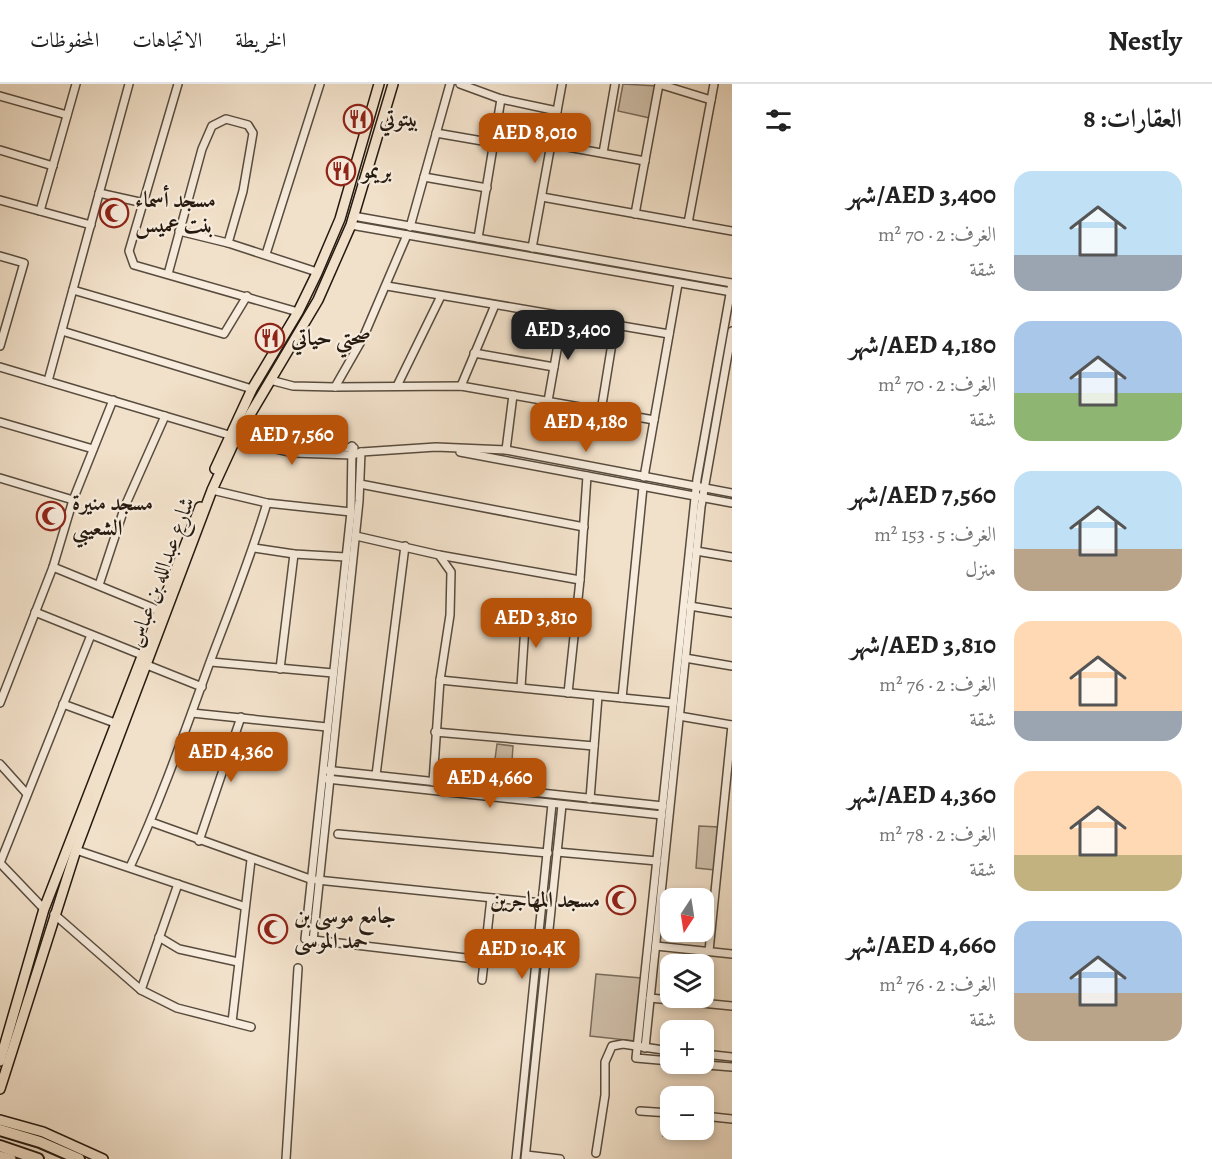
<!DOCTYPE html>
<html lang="ar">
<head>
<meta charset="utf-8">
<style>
	:root { --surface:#fff; --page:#f2f2f2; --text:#222; --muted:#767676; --line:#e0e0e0; --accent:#b45309 }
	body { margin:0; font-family:Alegreya,Amiri,serif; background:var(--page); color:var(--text); direction:rtl; height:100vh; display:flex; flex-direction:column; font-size:22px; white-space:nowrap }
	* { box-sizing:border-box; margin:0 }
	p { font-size:20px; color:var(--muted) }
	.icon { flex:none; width:33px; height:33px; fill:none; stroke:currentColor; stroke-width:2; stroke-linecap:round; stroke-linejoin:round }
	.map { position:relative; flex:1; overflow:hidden; direction:ltr }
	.sheet { display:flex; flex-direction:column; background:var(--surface); width:480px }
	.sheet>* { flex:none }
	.needle { width:39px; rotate:192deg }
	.buttons { position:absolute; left:660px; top:804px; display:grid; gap:12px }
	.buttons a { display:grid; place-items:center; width:54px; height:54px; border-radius:12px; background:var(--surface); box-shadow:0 3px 9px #0003; font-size:30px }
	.price { position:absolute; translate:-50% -51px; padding:0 14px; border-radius:12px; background:var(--accent); color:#fff; font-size:20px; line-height:39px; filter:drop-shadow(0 2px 3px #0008) }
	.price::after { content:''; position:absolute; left:50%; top:36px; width:18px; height:14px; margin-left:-9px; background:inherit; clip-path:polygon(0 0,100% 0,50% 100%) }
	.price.selected { background:#222; color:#fff }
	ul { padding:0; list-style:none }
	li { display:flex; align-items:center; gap:18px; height:150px; padding:0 30px }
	li span { display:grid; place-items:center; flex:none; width:168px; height:120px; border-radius:18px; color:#555 }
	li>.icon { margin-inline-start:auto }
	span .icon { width:72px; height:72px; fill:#fffc; stroke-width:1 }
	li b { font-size:26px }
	h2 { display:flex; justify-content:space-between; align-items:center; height:72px; padding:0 30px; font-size:26px }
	header { display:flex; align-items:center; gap:36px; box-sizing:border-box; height:84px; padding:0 30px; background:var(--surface); border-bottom:2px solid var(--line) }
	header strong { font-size:28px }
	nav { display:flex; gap:33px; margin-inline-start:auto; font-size:21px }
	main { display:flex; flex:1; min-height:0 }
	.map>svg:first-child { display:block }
	.green { fill:#cfbfaa; stroke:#7a6c5d; stroke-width:1.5 }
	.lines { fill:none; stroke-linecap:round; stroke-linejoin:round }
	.minor-casing { stroke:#584c3e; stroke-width:10 }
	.major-casing { stroke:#251a10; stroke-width:12 }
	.highway-casing { stroke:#251a10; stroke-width:14 }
	.minor { stroke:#f7ecdd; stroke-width:7 }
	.major { stroke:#f2e1ca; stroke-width:9 }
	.highway { stroke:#f2e1ca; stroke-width:10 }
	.labels { text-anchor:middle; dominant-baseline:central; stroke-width:4.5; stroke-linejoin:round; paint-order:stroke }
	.poi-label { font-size:22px; font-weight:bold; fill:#251a10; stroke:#f7ecdd; text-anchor:start }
	.street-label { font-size:22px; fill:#251a10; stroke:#f7ecdd }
</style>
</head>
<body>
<header>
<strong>Nestly</strong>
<nav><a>الخريطة</a><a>الاتجاهات</a><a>المحفوظات</a></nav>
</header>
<main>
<section class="sheet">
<h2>العقارات: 8<svg class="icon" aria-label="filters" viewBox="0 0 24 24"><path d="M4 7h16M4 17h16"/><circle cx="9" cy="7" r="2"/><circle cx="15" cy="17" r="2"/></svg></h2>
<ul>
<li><span style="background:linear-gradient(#bfe0f5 70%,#9aa5b1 0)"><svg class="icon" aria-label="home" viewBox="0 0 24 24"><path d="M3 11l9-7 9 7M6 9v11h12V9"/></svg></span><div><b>AED 3,400/شهر</b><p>الغرف: 2 · 70 m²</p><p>شقة</p></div></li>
<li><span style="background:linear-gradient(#a9c7e8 60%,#8fb573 0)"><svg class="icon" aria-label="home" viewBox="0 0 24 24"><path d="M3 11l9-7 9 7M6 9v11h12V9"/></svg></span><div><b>AED 4,180/شهر</b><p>الغرف: 2 · 70 m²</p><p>شقة</p></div></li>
<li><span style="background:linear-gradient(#bfe0f5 65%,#b9a48a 0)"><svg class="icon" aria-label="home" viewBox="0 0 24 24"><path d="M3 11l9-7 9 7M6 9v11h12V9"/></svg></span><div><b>AED 7,560/شهر</b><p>الغرف: 5 · 153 m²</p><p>منزل</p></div></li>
<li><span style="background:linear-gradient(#ffd9b3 75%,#9aa5b1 0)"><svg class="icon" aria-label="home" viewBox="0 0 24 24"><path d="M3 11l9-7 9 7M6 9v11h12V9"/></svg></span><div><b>AED 3,810/شهر</b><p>الغرف: 2 · 76 m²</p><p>شقة</p></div></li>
<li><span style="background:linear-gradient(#ffd9b3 70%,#c2b280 0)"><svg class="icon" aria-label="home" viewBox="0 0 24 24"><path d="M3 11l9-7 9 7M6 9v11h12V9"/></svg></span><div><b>AED 4,360/شهر</b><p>الغرف: 2 · 78 m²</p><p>شقة</p></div></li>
<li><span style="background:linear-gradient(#a9c7e8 60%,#b9a48a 0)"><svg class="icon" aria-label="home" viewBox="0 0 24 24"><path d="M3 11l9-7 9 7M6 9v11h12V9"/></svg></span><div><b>AED 4,660/شهر</b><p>الغرف: 2 · 76 m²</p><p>شقة</p></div></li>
</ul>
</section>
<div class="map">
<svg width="732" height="1075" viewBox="0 0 732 1075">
	<rect width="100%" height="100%" fill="#f2e1ca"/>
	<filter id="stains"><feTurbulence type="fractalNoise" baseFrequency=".00333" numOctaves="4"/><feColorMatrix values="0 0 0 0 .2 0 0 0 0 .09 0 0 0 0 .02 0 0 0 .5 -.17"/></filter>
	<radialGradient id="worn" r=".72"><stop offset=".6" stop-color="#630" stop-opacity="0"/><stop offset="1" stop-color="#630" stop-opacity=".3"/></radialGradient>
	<g class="green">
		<path d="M623 0 657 2 650 34 618 27Z"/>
		<path d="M497 660 513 662 512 677 495 675Z"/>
		<path d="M699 742 719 743 715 786 696 784Z"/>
		<path d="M596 890 641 894 635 957 590 952Z"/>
		<path d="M664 1036H670V1046H685V1054L663 1052Z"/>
	</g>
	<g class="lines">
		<g class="minor-casing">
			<g id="minor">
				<path d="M178 0 129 167 134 181 298 228"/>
				<path d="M460 0 501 15 557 27"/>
				<path d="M0 12 67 31"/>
				<path d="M436 49 494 59"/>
				<path d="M551 60 645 77"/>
				<path d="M0 66 53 82"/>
				<path d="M603 69 615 0"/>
				<path d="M424 93 487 104"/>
				<path d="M99 109 144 119"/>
				<path d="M542 113 732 147"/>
				<path d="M0 116 91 141"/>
				<path d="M40 127 76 0"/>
				<path d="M635 130 659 0 711 16"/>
				<path d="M353 132 732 199"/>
				<path d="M688 139 714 0"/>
				<path d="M351 141 732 208"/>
				<path d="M410 143 450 0"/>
				<path d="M179 147 228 159 317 188"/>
				<path d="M478 154 501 15"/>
				<path d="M532 164 562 0"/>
				<path d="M266 170 320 0"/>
				<path d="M0 172 24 179 0 262"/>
				<path d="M168 190 202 65 212 42 226 35 248 41 253 49 243 107 228 159"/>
				<path d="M387 202 669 250"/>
				<path d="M73 206 224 250 247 212"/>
				<path d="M62 247 252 305"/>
				<path d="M474 269 554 283"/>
				<path d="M0 283 229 351"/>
				<path d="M270 296 293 302 335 303 461 302 654 336"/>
				<path d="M48 297 129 0"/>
				<path d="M397 302 441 212"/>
				<path d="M461 302 495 221"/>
				<path d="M335 303 363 254 407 151"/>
				<path d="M548 317 563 232"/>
				<path d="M601 327 615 241"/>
				<path d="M0 338 93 365"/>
				<path d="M239 348 295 360 354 364"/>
				<path d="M235 356 294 369 353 371 361 368 436 363 506 366 732 409"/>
				<path d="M352 362 351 428 305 855 483 876"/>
				<path d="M506 366 513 311"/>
				<path d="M460 368 732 419"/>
				<path d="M644 393 678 200"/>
				<path d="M0 394 73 416"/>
				<path d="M360 400 584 443"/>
				<path d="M212 406 267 419 351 428"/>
				<path d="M356 452 439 471 451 488 450 531 440 596 433 698"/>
				<path d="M254 464 294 470 346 473"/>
				<path d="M696 467 732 473"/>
				<path d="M439 471 580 496"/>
				<path d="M53 483 158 526"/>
				<path d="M99 501 125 422 165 332"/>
				<path d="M690 522 732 529"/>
				<path d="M35 528 142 571"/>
				<path d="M685 574 732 582"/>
				<path d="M211 578 333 589"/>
				<path d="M147 581 202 603"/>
				<path d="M280 585 294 470"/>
				<path d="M440 596 673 619"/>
				<path d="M521 603 526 526"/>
				<path d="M568 609 580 496 587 392"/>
				<path d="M622 614 643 403"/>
				<path d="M0 619 53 483 73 416 113 316"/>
				<path d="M63 620 115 639"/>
				<path d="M192 629 327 643"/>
				<path d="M679 632 732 641"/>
				<path d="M435 648 594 662"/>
				<path d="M0 680 27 710"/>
				<path d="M325 686 663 722"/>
				<path d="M376 691 405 462"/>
				<path d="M327 695 662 731"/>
				<path d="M590 715 598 612"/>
				<path d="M151 738 310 795"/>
				<path d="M338 750 548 769"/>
				<path d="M199 757 241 633"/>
				<path d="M76 766 243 822"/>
				<path d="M557 768 657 777"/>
				<path d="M0 779 91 551"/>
				<path d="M0 779 44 825"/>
				<path d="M130 783C161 716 185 647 210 578 230 525 251 473 267 419"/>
				<path d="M317 796 542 819"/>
				<path d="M178 800 141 906 177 924 251 943"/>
				<path d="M54 830 141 906"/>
				<path d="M159 853 179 865 238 878"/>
				<path d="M313 857 359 417 361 368"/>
				<path d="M656 862 732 870"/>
				<path d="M709 867 732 641"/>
				<path d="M482 896 491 814"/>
				<path d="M650 914 732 922"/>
				<path d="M232 938 251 776"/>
				<path d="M645 964 701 423 732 247"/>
				<path d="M704 970 732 973"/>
				<path d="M670 977 636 974 697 395 732 199"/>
				<path d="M694 980 732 983"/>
				<path d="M640 1027 670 1029"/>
				<path d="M704 1032 732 1035"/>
				<path d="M596 1069 605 1011V978L612 962 623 960 670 967"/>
				<path d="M526 1071 560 1075"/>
				<path d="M286 1075 298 884"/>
				<path d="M516 1075 552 720"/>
				<path d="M525 1075 562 721"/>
			</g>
		</g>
		<g class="major-casing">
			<g id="major">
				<path d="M215 385 252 305 298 228 317 189 340 135 379 0"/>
				<path d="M0 977 44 825 200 423"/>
				<path d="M0 1005 76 766 212 406 235 356 318 216 351 141 393 0"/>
				<path d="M0 1036 43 1048 103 1075"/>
				<path d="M0 1072 11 1075"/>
			</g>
		</g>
		<g class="highway-casing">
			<g id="highway">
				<path d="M0 1046 40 1058 79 1075"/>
				<path d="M0 1062 38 1075"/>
			</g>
		</g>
		<use href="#minor" class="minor"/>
		<use href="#major" class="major"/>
		<use href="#highway" class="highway"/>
	</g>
	<defs>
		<g id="restaurant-ring" transform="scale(1.5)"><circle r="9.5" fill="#f7ecdd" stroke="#8f2418" stroke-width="1.5"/><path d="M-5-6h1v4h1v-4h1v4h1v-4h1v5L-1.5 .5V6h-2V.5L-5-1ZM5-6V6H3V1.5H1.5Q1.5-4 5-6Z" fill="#8f2418"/></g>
		<g id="mosque-ring" transform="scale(1.5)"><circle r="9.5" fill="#f7ecdd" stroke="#8f2418" stroke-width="1.5"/><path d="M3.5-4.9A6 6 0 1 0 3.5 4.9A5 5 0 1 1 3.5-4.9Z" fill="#8f2418"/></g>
	</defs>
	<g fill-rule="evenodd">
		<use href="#restaurant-ring" x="358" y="35"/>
		<use href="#restaurant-ring" x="341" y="87"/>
		<use href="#mosque-ring" x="114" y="129"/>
		<use href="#restaurant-ring" x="270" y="254"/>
		<use href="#mosque-ring" x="51" y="432"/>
		<use href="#mosque-ring" x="621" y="816"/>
		<use href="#mosque-ring" x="273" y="845"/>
	</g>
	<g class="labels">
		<g class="poi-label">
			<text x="379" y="35">بيتوتي</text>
			<text x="362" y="87">بريمو</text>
			<text x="135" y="116">مسجد أسماء<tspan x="135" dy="25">بنت عميس</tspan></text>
			<text x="291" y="254">صحتي حياتي</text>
			<text x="72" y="419">مسجد منيرة<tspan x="72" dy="25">الشعيبي</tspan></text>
			<text x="600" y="816" text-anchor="end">مسجد المهاجرين</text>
			<text x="294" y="832">جامع موسى بن<tspan x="294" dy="25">حمد الموسى</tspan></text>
		</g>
		<g class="street-label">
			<text transform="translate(161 488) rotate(-70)">شارع عبدالله بن عباس</text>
		</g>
	</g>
	<rect width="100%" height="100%" filter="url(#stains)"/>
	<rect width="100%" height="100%" fill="url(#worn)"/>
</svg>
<div class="buttons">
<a><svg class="needle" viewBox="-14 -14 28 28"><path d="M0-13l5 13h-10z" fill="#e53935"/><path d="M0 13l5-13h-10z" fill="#767676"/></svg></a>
<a><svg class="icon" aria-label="layers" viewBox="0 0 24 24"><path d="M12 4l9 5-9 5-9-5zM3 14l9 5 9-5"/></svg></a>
<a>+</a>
<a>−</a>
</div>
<b class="price" style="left:535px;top:80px">AED 8,010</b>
<b class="price selected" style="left:568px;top:277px">AED 3,400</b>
<b class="price" style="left:586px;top:369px">AED 4,180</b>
<b class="price" style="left:292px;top:382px">AED 7,560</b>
<b class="price" style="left:536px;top:565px">AED 3,810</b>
<b class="price" style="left:231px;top:699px">AED 4,360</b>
<b class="price" style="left:490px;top:725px">AED 4,660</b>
<b class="price" style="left:522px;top:896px">AED 10.4K</b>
</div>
</main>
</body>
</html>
